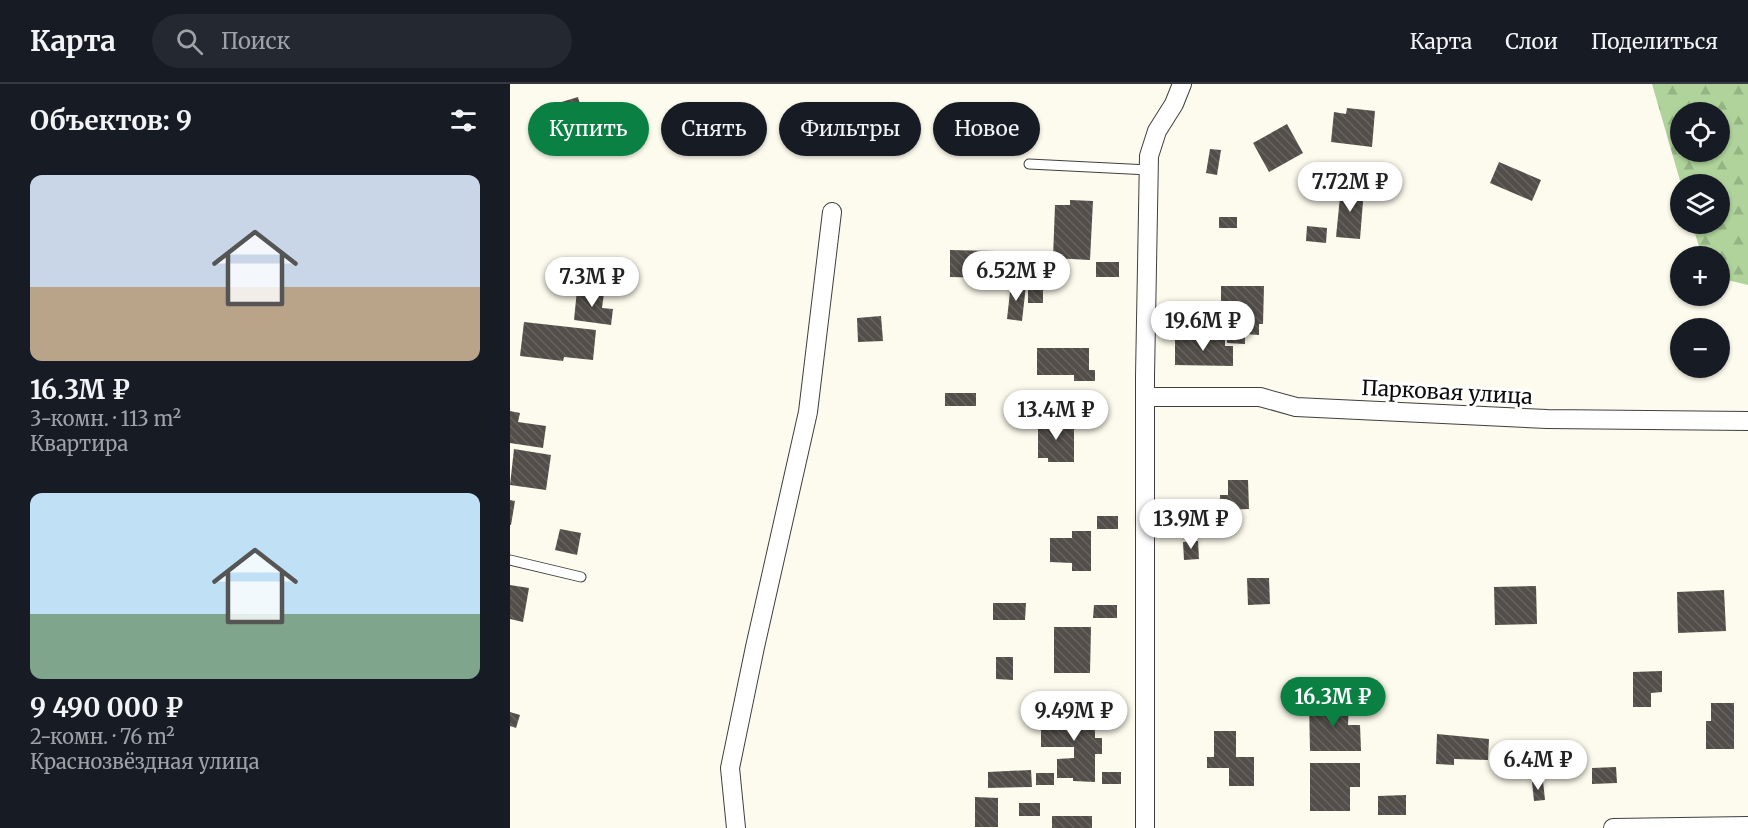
<!DOCTYPE html>
<html lang="ru">
<head>
<meta charset="utf-8">
<style>
	:root { --surface:#171b24; --page:#242831; --text:#f1f3f6; --muted:#9ea1a6; --line:#363941; --accent:#0b8043 }
	body { margin:0; font-family:Merriweather,serif; background:var(--page); color:var(--text); height:100vh; display:flex; flex-direction:column; font-size:22px; white-space:nowrap }
	* { box-sizing:border-box; margin:0 }
	p { font-size:20px; color:var(--muted) }
	.icon { flex:none; width:33px; height:33px; fill:none; stroke:currentColor; stroke-width:2; stroke-linecap:round; stroke-linejoin:round }
	.map { position:relative; flex:1; overflow:hidden }
	.sheet { display:flex; flex-direction:column; background:var(--surface); width:510px }
	.sheet>* { flex:none }
	.top-card { position:absolute; left:18px; top:18px; width:570px; height:54px; display:flex; gap:12px }
	.fabs { position:absolute; left:1160px; top:18px; display:grid; gap:12px }
	.fabs a { display:grid; place-items:center; width:60px; height:60px; border-radius:50%; background:var(--surface); box-shadow:0 2px 4px #0004; font-size:30px }
	.price { position:absolute; translate:-50% -51px; padding:0 14px; border-radius:21px; background:#fff; color:#222; font-size:20px; line-height:39px; filter:drop-shadow(0 2px 3px #0008) }
	.price::after { content:''; position:absolute; left:50%; top:36px; width:18px; height:14px; margin-left:-9px; background:inherit; clip-path:polygon(0 0,100% 0,50% 100%) }
	.price.current { background:var(--accent); color:#fff }
	ul { padding:0; list-style:none }
	li { display:grid; align-content:center; gap:12px; height:318px; padding:0 30px }
	li span { display:grid; place-items:center; height:186px; border-radius:12px; color:#555 }
	li>.icon { margin-inline-start:auto }
	span .icon { width:108px; height:108px; fill:#fffc; stroke-width:1 }
	li b { font-size:26px }
	h2 { display:flex; justify-content:space-between; align-items:center; height:72px; padding:0 30px; font-size:26px }
	.chip { padding:0 21px; border-radius:27px; background:var(--surface); box-shadow:0 2px 4px #0004; font-size:21px; line-height:54px }
	.chip.current { background:var(--accent); color:#fff }
	header { display:flex; align-items:center; gap:36px; box-sizing:border-box; height:84px; padding:0 30px; background:var(--surface); border-bottom:2px solid var(--line) }
	header strong { font-size:28px }
	nav { display:flex; gap:33px; margin-inline-start:auto; font-size:21px }
	.search { width:420px; height:54px; background:var(--page); display:flex; align-items:center; gap:15px; box-sizing:border-box; padding:0 21px; border-radius:33px; color:var(--muted); font-size:22px }
	main { display:flex; flex:1; min-height:0 }
	.map>svg:first-child { display:block }
	.forest { fill:url(#forest-firs); fill-rule:evenodd }
	.building { fill:url(#building-back-hatch) }
	.lines { fill:none; stroke-linecap:round; stroke-linejoin:round }
	.service-casing { stroke:#3f3f3f; stroke-width:11 }
	.minor-casing { stroke:#3f3f3f; stroke-width:20 }
	.service { stroke:#fff; stroke-width:9 }
	.minor { stroke:#fff; stroke-width:18 }
	.labels { text-anchor:middle; dominant-baseline:central; stroke-width:6; stroke-linejoin:round; paint-order:stroke }
	.street-label { font-size:21px; fill:#0c0c0c; stroke:#fff }
</style>
</head>
<body>
<header>
<strong>Карта</strong>
<div class="search"><svg class="icon" aria-label="search" viewBox="0 0 24 24"><circle cx="10" cy="10" r="6"/><path d="M15 15l6 6"/></svg>Поиск</div>
<nav><a>Карта</a><a>Слои</a><a>Поделиться</a></nav>
</header>
<main>
<section class="sheet">
<h2>Объектов: 9<svg class="icon" aria-label="filters" viewBox="0 0 24 24"><path d="M4 7h16M4 17h16"/><circle cx="9" cy="7" r="2"/><circle cx="15" cy="17" r="2"/></svg></h2>
<ul>
<li><span style="background:linear-gradient(#c9d6e8 60%,#b9a48a 0)"><svg class="icon" aria-label="home" viewBox="0 0 24 24"><path d="M3 11l9-7 9 7M6 9v11h12V9"/></svg></span><div><b>16.3M ₽</b><p>3-комн. · 113 m²</p><p>Квартира</p></div></li>
<li><span style="background:linear-gradient(#bfe0f5 65%,#7fa58c 0)"><svg class="icon" aria-label="home" viewBox="0 0 24 24"><path d="M3 11l9-7 9 7M6 9v11h12V9"/></svg></span><div><b>9 490 000 ₽</b><p>2-комн. · 76 m²</p><p>Краснозвёздная улица</p></div></li>
</ul>
</section>
<div class="map">
<svg width="1238" height="744" viewBox="0 0 1238 744">
	<defs>
		<pattern id="forest-firs" width="22" height="20" patternUnits="userSpaceOnUse" patternTransform="scale(1.5)"><rect width="22" height="20" fill="#afd39b"/><path d="M5 1l3.5 6h-7zM16 11l3.5 6h-7z" fill="#95b484"/></pattern>
		<pattern id="building-back-hatch" width="6" height="6" patternUnits="userSpaceOnUse" patternTransform="scale(1.5)"><rect width="6" height="6" fill="#534e49"/><path d="M-1 5l2 2M0 0l6 6M5-1l2 2" fill="none" stroke="#67635f"/></pattern>
	</defs>
	<rect width="100%" height="100%" fill="#fdfbed"/>
	<path class="forest" d="M1142 0H1238V201L1209 194V172H1192L1182 140H1209V100H1171ZM1170 28H1209V68H1170Z"/>
	<g class="building">
		<path d="M68 13 82 62 49 71 40 39 43 38 38 22Z"/>
		<path d="M837 24 865 27 862 63 821 58 824 28 836 30Z"/>
		<path d="M777 40 793 69 759 88 743 59Z"/>
		<path d="M700 65 711 66 707 91 696 89Z"/>
		<path d="M989 78 1031 96 1022 117 980 99Z"/>
		<path d="M831 103 854 105 850 155 826 153Z"/>
		<path d="M560 116 583 117 580 176 543 174 545 121H560Z"/>
		<rect x="709" y="133" width="18" height="11"/>
		<path d="M797 142 817 144 816 159 796 157Z"/>
		<path d="M440 166 486 167V194L440 193Z"/>
		<rect x="586" y="178" width="23" height="15"/>
		<path d="M501 199 516 201 512 237 497 235Z"/>
		<rect x="518" y="199" width="15" height="20"/>
		<path d="M711 202H754L753 240H749V251L735 250V260L717 259V250H711Z"/>
		<path d="M67 206 94 209 92 224 103 225 101 241 64 236Z"/>
		<path d="M371 232 373 257 348 258 347 234Z"/>
		<path d="M14 238 86 246 83 276 54 273 53 277 10 272Z"/>
		<path d="M665 254 715 255V262H723V282L665 281Z"/>
		<path d="M527 264H579V286H585V297H564V291H527Z"/>
		<rect x="435" y="309" width="31" height="13"/>
		<path d="M0 327 10 329 8 338 36 342 33 364 0 359Z"/>
		<path d="M528 337H564V378H538V374H528Z"/>
		<path d="M4 365 41 371 36 406 0 401Z"/>
		<path d="M718 396H738L739 425 710 426V411H718Z"/>
		<path d="M0 416 5 417 1 441H0Z"/>
		<rect x="587" y="432" width="21" height="13"/>
		<path d="M50 445 71 449 67 471 45 466Z"/>
		<path d="M562 447H581V487H562V479L540 478V454H562Z"/>
		<path d="M688 457 689 475 674 476 673 458Z"/>
		<path d="M737 494H759L760 520 738 521Z"/>
		<path d="M0 501 19 504 13 538 0 535Z"/>
		<path d="M1026 502 1027 540 985 541 984 503Z"/>
		<path d="M1214 506 1216 547 1168 549 1167 508Z"/>
		<path d="M483 519H516L515 536H483Z"/>
		<path d="M584 521H607V534H583Z"/>
		<path d="M544 543H581L580 589H544Z"/>
		<path d="M486 573H503V596L486 595Z"/>
		<path d="M1152 587V608L1141 609V623H1123V588Z"/>
		<path d="M799 617H839L838 641H850L851 667H800Z"/>
		<path d="M593 618 608 619V629L593 630Z"/>
		<path d="M1201 619H1224V665H1196V637H1201Z"/>
		<path d="M563 621H585V654H592V670H585V698L563 697V694H547V675L564 674V663H531V633H563Z"/>
		<path d="M0 628 10 631 6 644 0 642Z"/>
		<path d="M704 647H726V673H744V702H719V684H697V673H704Z"/>
		<path d="M927 650 979 655 978 676 944 675V681L926 680Z"/>
		<path d="M800 679H850V703H840V727H800Z"/>
		<path d="M1106 683 1107 699 1082 700V684Z"/>
		<path d="M521 686 522 703 478 704V688Z"/>
		<rect x="592" y="688" width="19" height="12"/>
		<rect x="526" y="689" width="18" height="12"/>
		<path d="M1033 697 1035 716 1024 717 1022 698Z"/>
		<path d="M896 711V731H868V712Z"/>
		<path d="M465 713 488 714V743H465Z"/>
		<rect x="509" y="719" width="21" height="13"/>
		<rect x="542" y="732" width="40" height="12"/>
	</g>
	<g class="lines">
		<g class="service-casing">
			<g id="service">
				<path d="M519 80 639 86"/>
				<path d="M0 476 71 493"/>
			</g>
		</g>
		<g class="minor-casing">
			<g id="minor">
				<path d="M635 313H750L786 323 1037 335 1238 337"/>
				<path d="M226 744 220 684 245 563 298 328 322 128"/>
				<path d="M635 744V292L639 72 647 47 664 20 672 0"/>
				<path d="M1103 744 1238 742"/>
			</g>
		</g>
		<use href="#service" class="service"/>
		<use href="#minor" class="minor"/>
	</g>
	<g class="labels">
		<g class="street-label">
			<text transform="translate(937 308) rotate(3)">Парковая улица</text>
		</g>
	</g>
</svg>
<div class="fabs">
<a><svg class="icon" aria-label="locate" viewBox="0 0 24 24"><circle cx="12" cy="12" r="6"/><path d="M12 2v4M12 18v4M2 12h4M18 12h4"/></svg></a>
<a><svg class="icon" aria-label="layers" viewBox="0 0 24 24"><path d="M12 4l9 5-9 5-9-5zM3 14l9 5 9-5"/></svg></a>
<a>+</a>
<a>−</a>
</div>
<b class="price" style="left:840px;top:129px">7.72M ₽</b>
<b class="price" style="left:506px;top:218px">6.52M ₽</b>
<b class="price" style="left:82px;top:224px">7.3M ₽</b>
<b class="price" style="left:693px;top:268px">19.6M ₽</b>
<b class="price" style="left:546px;top:357px">13.4M ₽</b>
<b class="price" style="left:681px;top:466px">13.9M ₽</b>
<b class="price current" style="left:823px;top:644px">16.3M ₽</b>
<b class="price" style="left:564px;top:658px">9.49M ₽</b>
<b class="price" style="left:1028px;top:707px">6.4M ₽</b>
<div class="top-card">
<a class="chip current">Купить</a>
<a class="chip">Снять</a>
<a class="chip">Фильтры</a>
<a class="chip">Новое</a>
</div>
</div>
</main>
</body>
</html>
